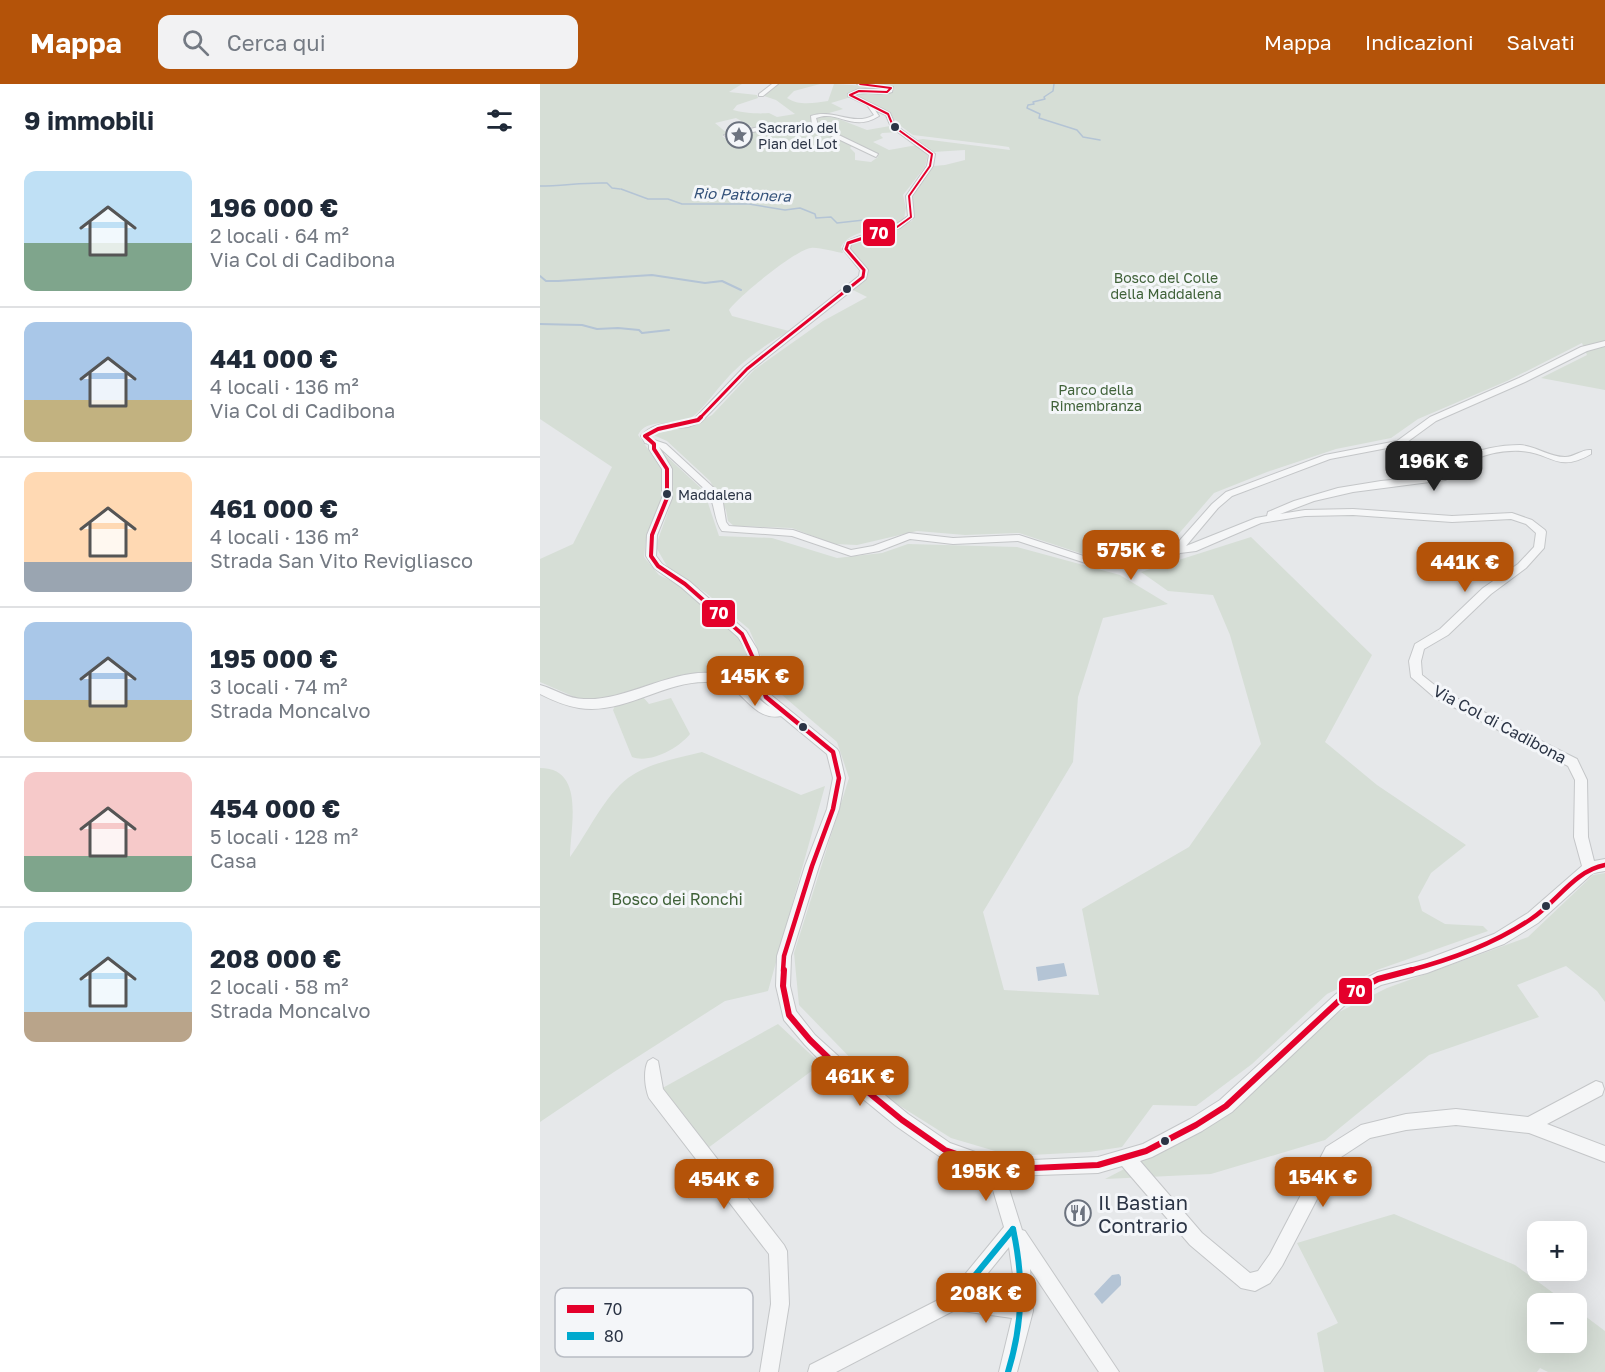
<!DOCTYPE html>
<html lang="it">
<head>
<meta charset="utf-8">
<style>
	:root { --surface:#fff; --page:#f2f2f3; --text:#1f2937; --muted:#747a83; --line:#e0e1e3; --accent:#b45309 }
	body { margin:0; font-family:"Golos Text",sans-serif; background:var(--page); color:var(--text); height:100vh; display:flex; flex-direction:column; font-size:22px; white-space:nowrap }
	* { box-sizing:border-box; margin:0 }
	p { font-size:20px; color:var(--muted) }
	.icon { flex:none; width:33px; height:33px; fill:none; stroke:currentColor; stroke-width:2; stroke-linecap:round; stroke-linejoin:round }
	.map { position:relative; flex:1; overflow:hidden }
	.panel { display:flex; flex-direction:column; background:var(--surface); width:540px }
	.panel>* { flex:none }
	.tools { position:absolute; left:987px; top:1137px; display:grid; gap:12px }
	.tools a { display:grid; place-items:center; width:60px; height:60px; border-radius:12px; background:var(--surface); box-shadow:0 6px 24px #0002; font-size:30px }
	.price { position:absolute; translate:-50% -51px; padding:0 14px; border-radius:12px; background:var(--accent); color:#fff; font-size:20px; line-height:39px; filter:drop-shadow(0 2px 3px #0008) }
	.price::after { content:''; position:absolute; left:50%; top:36px; width:18px; height:14px; margin-left:-9px; background:inherit; clip-path:polygon(0 0,100% 0,50% 100%) }
	.price.selected { background:#222; color:#fff }
	ul { padding:0; list-style:none }
	li { display:flex; align-items:center; gap:18px; height:150px; padding:0 24px }
	li+li { border-top:2px solid var(--line) }
	li span { display:grid; place-items:center; flex:none; width:168px; height:120px; border-radius:12px; color:#555 }
	li>.icon { margin-inline-start:auto }
	span .icon { width:72px; height:72px; fill:#fffc; stroke-width:1 }
	li b { font-size:26px }
	h2 { display:flex; justify-content:space-between; align-items:center; height:72px; padding:0 24px; font-size:26px }
	header { display:flex; align-items:center; gap:36px; box-sizing:border-box; height:84px; padding:0 30px; background:var(--accent); color:#fff }
	header strong { font-size:28px }
	nav { display:flex; gap:33px; margin-inline-start:auto; font-size:21px }
	.search { width:420px; height:54px; background:var(--page); display:flex; align-items:center; gap:15px; box-sizing:border-box; padding:0 21px; border-radius:12px; color:var(--muted); font-size:22px }
	main { display:flex; flex:1; min-height:0 }
	.map>svg:first-child { display:block }
	.green { fill:#d6ded6 }
	.water { fill:#b4c4d5 }
	.lines { fill:none; stroke-linecap:round; stroke-linejoin:round }
	.stream-far1 { stroke:#b4c4d5; stroke-width:1.5 }
	.stream { stroke:#b4c4d5; stroke-width:2 }
	.minor-casing { stroke:#c4c6c8; stroke-width:2 }
	.minor { fill:#f5f6f7; fill-rule:evenodd }
	.bus-1-far4-casing { stroke:#f4f6f9; stroke-width:4.5 }
	.bus-1-far3-casing { stroke:#f4f6f9; stroke-width:6 }
	.bus-1-far2-casing { stroke:#f4f6f9; stroke-width:8 }
	.bus-1-far1-casing { stroke:#f4f6f9; stroke-width:9 }
	.bus-1-casing { stroke:#f4f6f9; stroke-width:10 }
	.bus-2-casing { stroke:#f4f6f9; stroke-width:10 }
	.bus-1-far4 { stroke:#e4002b; stroke-width:2 }
	.bus-1-far3 { stroke:#e4002b; stroke-width:3 }
	.bus-1-far2 { stroke:#e4002b; stroke-width:4 }
	.bus-1-far1 { stroke:#e4002b; stroke-width:4.5 }
	.bus-1 { stroke:#e4002b; stroke-width:6 }
	.bus-2 { stroke:#00a9ce; stroke-width:6 }
	.bus-dot { fill:#2b3445; stroke:#f4f6f9; stroke-width:2 }
	.labels { text-anchor:middle; dominant-baseline:central; stroke-width:6; stroke-linejoin:round; paint-order:stroke }
	.far-poi-label { font-size:14px; fill:#2b3445; stroke:#f4f6f9; text-anchor:start }
	.far-park-label { font-size:14px; fill:#3f6138; stroke:#f4f6f9 }
	.bus-label { font-size:14px; fill:#2b3445; stroke:#f4f6f9; text-anchor:start }
	.far-water-label { font-size:15px; font-style:italic; fill:#34527a; stroke:#f4f6f9 }
	.street-label { font-size:16px; fill:#2b3445; stroke:#f4f6f9 }
	.park-label { font-size:16px; fill:#3f6138; stroke:#f4f6f9 }
	.near-poi-label { font-size:20px; fill:#2b3445; stroke:#f4f6f9; text-anchor:start }
	.key { fill:#f4f6f9; stroke:#b8bcc3; stroke-width:1.5 }
	.key-label { font-size:16px; fill:#2b3445 }
	.line-badge { stroke:#f4f6f9; stroke-width:2 }
	.badge-label { font-size:16px; text-anchor:middle; font-weight:bold; fill:#fff }
</style>
</head>
<body>
<header>
<strong>Mappa</strong>
<div class="search"><svg class="icon" aria-label="search" viewBox="0 0 24 24"><circle cx="10" cy="10" r="6"/><path d="M15 15l6 6"/></svg>Cerca qui</div>
<nav><a>Mappa</a><a>Indicazioni</a><a>Salvati</a></nav>
</header>
<main>
<section class="panel">
<h2>9 immobili<svg class="icon" aria-label="filters" viewBox="0 0 24 24"><path d="M4 7h16M4 17h16"/><circle cx="9" cy="7" r="2"/><circle cx="15" cy="17" r="2"/></svg></h2>
<ul>
<li><span style="background:linear-gradient(#bfe0f5 60%,#7fa58c 0)"><svg class="icon" aria-label="home" viewBox="0 0 24 24"><path d="M3 11l9-7 9 7M6 9v11h12V9"/></svg></span><div><b>196 000 €</b><p>2 locali · 64 m²</p><p>Via Col di Cadibona</p></div></li>
<li><span style="background:linear-gradient(#a9c7e8 65%,#c2b280 0)"><svg class="icon" aria-label="home" viewBox="0 0 24 24"><path d="M3 11l9-7 9 7M6 9v11h12V9"/></svg></span><div><b>441 000 €</b><p>4 locali · 136 m²</p><p>Via Col di Cadibona</p></div></li>
<li><span style="background:linear-gradient(#ffd9b3 75%,#9aa5b1 0)"><svg class="icon" aria-label="home" viewBox="0 0 24 24"><path d="M3 11l9-7 9 7M6 9v11h12V9"/></svg></span><div><b>461 000 €</b><p>4 locali · 136 m²</p><p>Strada San Vito Revigliasco</p></div></li>
<li><span style="background:linear-gradient(#a9c7e8 65%,#c2b280 0)"><svg class="icon" aria-label="home" viewBox="0 0 24 24"><path d="M3 11l9-7 9 7M6 9v11h12V9"/></svg></span><div><b>195 000 €</b><p>3 locali · 74 m²</p><p>Strada Moncalvo</p></div></li>
<li><span style="background:linear-gradient(#f6c9c9 70%,#7fa58c 0)"><svg class="icon" aria-label="home" viewBox="0 0 24 24"><path d="M3 11l9-7 9 7M6 9v11h12V9"/></svg></span><div><b>454 000 €</b><p>5 locali · 128 m²</p><p>Casa</p></div></li>
<li><span style="background:linear-gradient(#bfe0f5 75%,#b9a48a 0)"><svg class="icon" aria-label="home" viewBox="0 0 24 24"><path d="M3 11l9-7 9 7M6 9v11h12V9"/></svg></span><div><b>208 000 €</b><p>2 locali · 58 m²</p><p>Strada Moncalvo</p></div></li>
</ul>
</section>
<div class="map">
<svg width="1065" height="1288" viewBox="0 0 1065 1288">
	<rect width="100%" height="100%" fill="#e6e8ea"/>
	<g class="green">
		<path d="M0 0H202L189 8 217 11 218 14 197 21 193 26C203 29 219 30 229 29L237 33 255 30 236 16 224 12 237 0H280L254 7 247 14C259 22 274 19 288 17L294 0 346 3 348 6 312 7 308 9 311 13 291 19 303 25 289 29 271 31 273 42 266 46 214 44 196 34 175 39 188 50 182 52 186 55 212 49 216 46 264 48 277 44 312 62 310 64 315 69V76L331 78 338 73 278 42 275 33 291 32 327 46 350 42 359 48 342 49 340 51 343 54 333 58 349 66 377 61 388 70 385 83 363 111 366 124 364 135C347 149 312 142 301 163L303 169C294 168 279 163 271 164 255 166 199 212 189 226L192 232 249 247C230 258 209 272 193 288 181 299 161 329 149 335 132 343 107 333 98 351L121 383 123 416 117 433 107 448 104 473 119 491 138 500 200 555 210 575 213 594 208 596 167 589 69 614 51 615 37 614 0 598V475L33 460 72 383 0 335Z"/>
		<path d="M332 0H1065V306L1001 294 1047 271 1042 259 967 297 878 335 851 354 796 365 727 388 674 409 629 461 613 474 591 476 552 473 479 449 425 451 377 447 317 461 294 460 252 444 194 442 188 437 186 426 170 397 127 357 111 350 151 343 172 331 214 286 283 237 327 213 313 206 328 189 310 164 312 158 372 137C376 128 371 123 372 114 373 104 387 90 393 82L405 81 425 76V66L393 68 377 56 383 55 470 66 469 63 455 61 373 51 362 43 356 36H353L349 29 313 12C324 3 341 13 354 6L352 2Z"/>
		<path d="M122 368 164 407 179 452 232 454 297 474 342 469 368 460 477 463 580 491 628 520 563 534 538 613 533 678 443 828 464 906 559 911 542 825 649 763 721 660 690 551 673 511 628 507 601 488 711 453 832 571 785 658 837 701 926 761 891 789 878 813 882 827 905 840 943 842 948 847 837 886 787 910 712 980 656 1022 613 1021 582 1063 549 1068 472 1072 411 1054 352 1017 259 921 254 869 309 694 297 658 235 605 209 545 166 509 128 484 116 463C127 423 145 407 122 368Z"/>
		<path d="M103 613 109 620 131 614 150 650C139 664 110 680 92 673L73 626 75 622Z"/>
		<path d="M162 668 261 711 285 702 228 907 185 917 74 988 0 1038V684C46 684 30 744 30 773 47 750 65 711 88 694 109 679 137 674 162 668Z"/>
		<path d="M1065 789V918L1057 907 1026 882 977 901 999 933 889 971 785 1056 671 1090 565 1095 686 1032 787 934 847 904 988 853 1053 791Z"/>
		<path d="M238 940 281 980 168 1064 119 1006Z"/>
		<path d="M854 1130 975 1181 1027 1219 998 1220V1258H1036L1037 1226 1065 1247V1288H1008L1000 1284 997 1288H784L777 1249 798 1239 757 1159Z"/>
	</g>
	<g class="water">
		<path d="M524 879 527 892 498 897 496 883Z"/>
		<path d="M579 1190 581 1193V1201L562 1220 554 1210 572 1191Z"/>
	</g>
	<g class="lines">
		<g class="stream-far1">
			<path d="M514 0 513 7 504 13 505 15 493 18 494 20 488 21 487 24 500 30 499 34 537 46 543 53 560 56"/>
			<path d="M0 102C23 102 44 98 67 99L72 104 80 105"/>
			<path d="M81 105 108 115H128L142 120H209L245 126 260 124 275 130 276 134 291 133 297 139 342 134 354 135"/>
		</g>
		<g class="stream">
			<path d="M0 192 6 197H18L112 191 165 199 182 197 201 206"/>
			<path d="M0 240 42 241 57 245 78 244 99 246 102 249 129 246"/>
		</g>
		<g class="minor-casing">
			<g id="minor">
				<path d="M232 0H238L223 12H219V10Z"/>
				<path d="M317 0 353 3 352 8C340 12 326 6 314 11L350 29 355 41 395 70 393 82 372 112 374 133 360 144 311 160 310 165 328 186 326 195 210 287 161 338 148 343 118 346 110 353 111 355 126 360 176 406 183 419 186 438 189 442 253 446 311 466 333 462 369 449 413 454 479 451 562 478H608L622 473 633 464 672 420 686 408 785 371 857 357 890 333 979 294 1041 263 1065 257V262L1047 267 985 298 896 337 863 361 790 375 692 412 678 424 646 462 716 434 727 432 728 428 754 417 798 404 841 397 899 391C909 388 913 381 921 375 937 365 961 361 980 361 996 362 1009 373 1025 373 1035 373 1042 365 1051 366V370C1017 390 1011 368 981 367 963 366 942 370 927 380 919 386 915 392 905 396L813 408 774 417 740 430 765 426 813 425 912 432 972 429 992 436 1005 446 1006 448 1004 464 986 484 951 510 908 551 884 565 881 577 882 591 902 607 1037 675 1047 696 1048 753 1054 777 1065 775V787L1053 789 998 839 964 860 887 889 841 901 806 920 692 1028 662 1047 612 1073 600 1077 662 1149 710 1189 718 1187 730 1170 786 1063 821 1041 866 1030 916 1025 988 1033 1056 997 1062 999 1064 1005 1062 1011 1007 1040 1065 1062V1078L989 1049 916 1041 866 1046 830 1054 798 1075 742 1182 730 1199 715 1207 701 1204 650 1161 582 1082 558 1089 465 1092 482 1146 485 1147 579 1288H559L490 1185 493 1227 477 1288H459L472 1234 415 1226 296 1288H268L270 1281 408 1211 464 1143 448 1089 399 1072 356 1042 295 992 265 961 244 936 236 902 237 872 265 782 287 725 293 694 287 670 241 632C216 637 206 611 187 601 181 598 172 598 165 598 122 598 83 631 39 624 25 622 12 616 0 610V601C15 605 28 615 44 615 92 617 137 579 185 591 204 596 214 614 230 623L220 613 206 565 198 553 141 503 114 484 106 472 107 451 122 414V385L109 365V360L105 359 101 352C116 335 135 342 155 334L204 283 319 192 320 186 303 165 306 158C326 147 350 148 368 132L366 112 387 82 389 71 351 43 346 31 335 26 339 32C312 49 298 25 276 34L278 41 338 70 336 73 275 44 263 49 223 46 187 53 184 51 223 42 262 45 272 41 271 32C293 24 313 43 334 31L327 21 308 12V10L319 5H348ZM119 363 169 409C175 422 174 436 182 447L252 452 311 472 339 467 370 455 413 460 478 457 561 484H609L630 477 640 469 656 467 721 439 765 432 813 431 912 438 971 435 986 440 996 449 994 463 978 480 943 504 900 545 875 560 869 577 871 593 894 613 1028 682 1035 696 1034 753 1042 782 988 829 954 850 887 875 838 888 796 910 680 1016 650 1035 603 1060 558 1073 493 1076 455 1075 410 1059 368 1030 307 980 275 951 256 927 250 902 251 872 279 782 299 725 305 694 299 668 297 665 231 611 217 565 206 547 149 497 122 480 116 472 117 451 132 414V385ZM469 1163 474 1198V1217L431 1210Z"/>
				<path d="M113 974 118 977 123 1005 244 1161 247 1167 249 1220 238 1288H220L231 1220 229 1170 109 1014C105 1004 103 987 108 977Z"/>
			</g>
		</g>
		<use href="#minor" class="minor"/>
		<g class="bus-1-far4-casing">
			<path id="bus-1-far4" d="M320 0 351 4 347 8 319 7 310 11 348 30 353 42 392 70 390 82 369 112 371 133 357 143 347 146"/>
		</g>
		<g class="bus-1-far3-casing">
			<path id="bus-1-far3" d="M160 334 207 285 323 193 324 186 306 165 308 159 351 145"/>
		</g>
		<g class="bus-1-far2-casing">
			<path id="bus-1-far2" d="M161 333 158 336 118 345 105 352 114 360V365L127 385V414L112 451 111 472 118 482 145 500 202 550 214 576"/>
		</g>
		<g class="bus-1-far1-casing">
			<g id="bus-1-far1">
				<path d="M214 574 226 613 293 668 299 694 293 725 272 782 244 872 243 887"/>
				<path d="M867 887C910 876 954 860 991 835 1017 818 1034 787 1065 781"/>
			</g>
		</g>
		<g class="bus-1-casing">
			<path id="bus-1" d="M244 886 243 902 249 931 270 956 301 986 362 1036 405 1066 455 1083 493 1084 558 1081 606 1067 656 1041 686 1022 801 915 838 895 872 886"/>
		</g>
		<g class="bus-2-casing">
			<g id="bus-2">
				<path d="M414 1217 473 1145"/>
				<path d="M468 1288C483 1239 484 1195 473 1145"/>
			</g>
		</g>
		<use href="#bus-1-far4" class="bus-1-far4"/>
		<use href="#bus-1-far3" class="bus-1-far3"/>
		<use href="#bus-1-far2" class="bus-1-far2"/>
		<use href="#bus-1-far1" class="bus-1-far1"/>
		<use href="#bus-1" class="bus-1"/>
		<use href="#bus-2" class="bus-2"/>
	</g>
	<defs>
		<g id="sight-ring" transform="scale(1.35)"><circle r="9.5" fill="#f4f6f9" stroke="#6c737f" stroke-width="1.5"/><path d="M0-6L1.8-2.2L6-1.7L2.9 1.2L3.7 5.4L0 3.3L-3.7 5.4L-2.9 1.2L-6-1.7L-1.8-2.2Z" fill="#6c737f"/></g>
		<g id="restaurant-ring" transform="scale(1.35)"><circle r="9.5" fill="#f4f6f9" stroke="#6c737f" stroke-width="1.5"/><path d="M-5-6h1v4h1v-4h1v4h1v-4h1v5L-1.5 .5V6h-2V.5L-5-1ZM5-6V6H3V1.5H1.5Q1.5-4 5-6Z" fill="#6c737f"/></g>
	</defs>
	<g fill-rule="evenodd">
		<use href="#sight-ring" x="199" y="51"/>
		<use href="#restaurant-ring" x="538" y="1129"/>
	</g>
	<g class="bus-dot">
		<circle cx="355" cy="43" r="5"/>
		<circle cx="307" cy="205" r="5"/>
		<circle cx="127" cy="410" r="5"/>
		<circle cx="263" cy="643" r="5"/>
		<circle cx="1006" cy="822" r="5"/>
		<circle cx="625" cy="1057" r="5"/>
	</g>
	<g class="labels">
		<g class="far-poi-label">
			<text x="218" y="43">Sacrario del<tspan x="218" dy="16">Pian del Lot</tspan></text>
		</g>
		<g class="far-park-label">
			<text x="626" y="193">Bosco del Colle<tspan x="626" dy="16">della Maddalena</tspan></text>
			<text x="556" y="305">Parco della<tspan x="556" dy="16">Rimembranza</tspan></text>
		</g>
		<g class="bus-label">
			<text x="138" y="410">Maddalena</text>
		</g>
		<g class="far-water-label">
			<text transform="translate(202 110) rotate(2)">Rio Pattonera</text>
		</g>
		<g class="street-label">
			<text transform="translate(960 640) rotate(28)">Via Col di Cadibona</text>
		</g>
		<g class="park-label">
			<text x="137" y="815">Bosco dei Ronchi</text>
		</g>
		<g class="near-poi-label">
			<text x="558" y="1118">Il Bastian<tspan x="558" dy="23">Contrario</tspan></text>
		</g>
	</g>
	<rect x="15" y="1204" width="198" height="69" rx="9" class="key"/>
	<rect x="27" y="1221" width="27" height="8" fill="#e4002b"/>
	<rect x="27" y="1248" width="27" height="8" fill="#00a9ce"/>
	<g class="key-label">
		<text x="64" y="1231">70</text>
		<text x="64" y="1258">80</text>
	</g>
	<g class="line-badge">
		<rect x="322" y="134" width="34" height="29" rx="6" fill="#e4002b"/>
		<rect x="161" y="515" width="35" height="29" rx="6" fill="#e4002b"/>
		<rect x="798" y="893" width="35" height="28" rx="6" fill="#e4002b"/>
	</g>
	<g class="badge-label">
		<text x="339" y="155">70</text>
		<text x="179" y="535">70</text>
		<text x="816" y="913">70</text>
	</g>
</svg>
<div class="tools">
<a>+</a>
<a>−</a>
</div>
<b class="price selected" style="left:894px;top:408px">196K €</b>
<b class="price" style="left:591px;top:497px">575K €</b>
<b class="price" style="left:925px;top:509px">441K €</b>
<b class="price" style="left:215px;top:623px">145K €</b>
<b class="price" style="left:320px;top:1023px">461K €</b>
<b class="price" style="left:446px;top:1118px">195K €</b>
<b class="price" style="left:783px;top:1124px">154K €</b>
<b class="price" style="left:184px;top:1126px">454K €</b>
<b class="price" style="left:446px;top:1240px">208K €</b>
</div>
</main>
</body>
</html>
